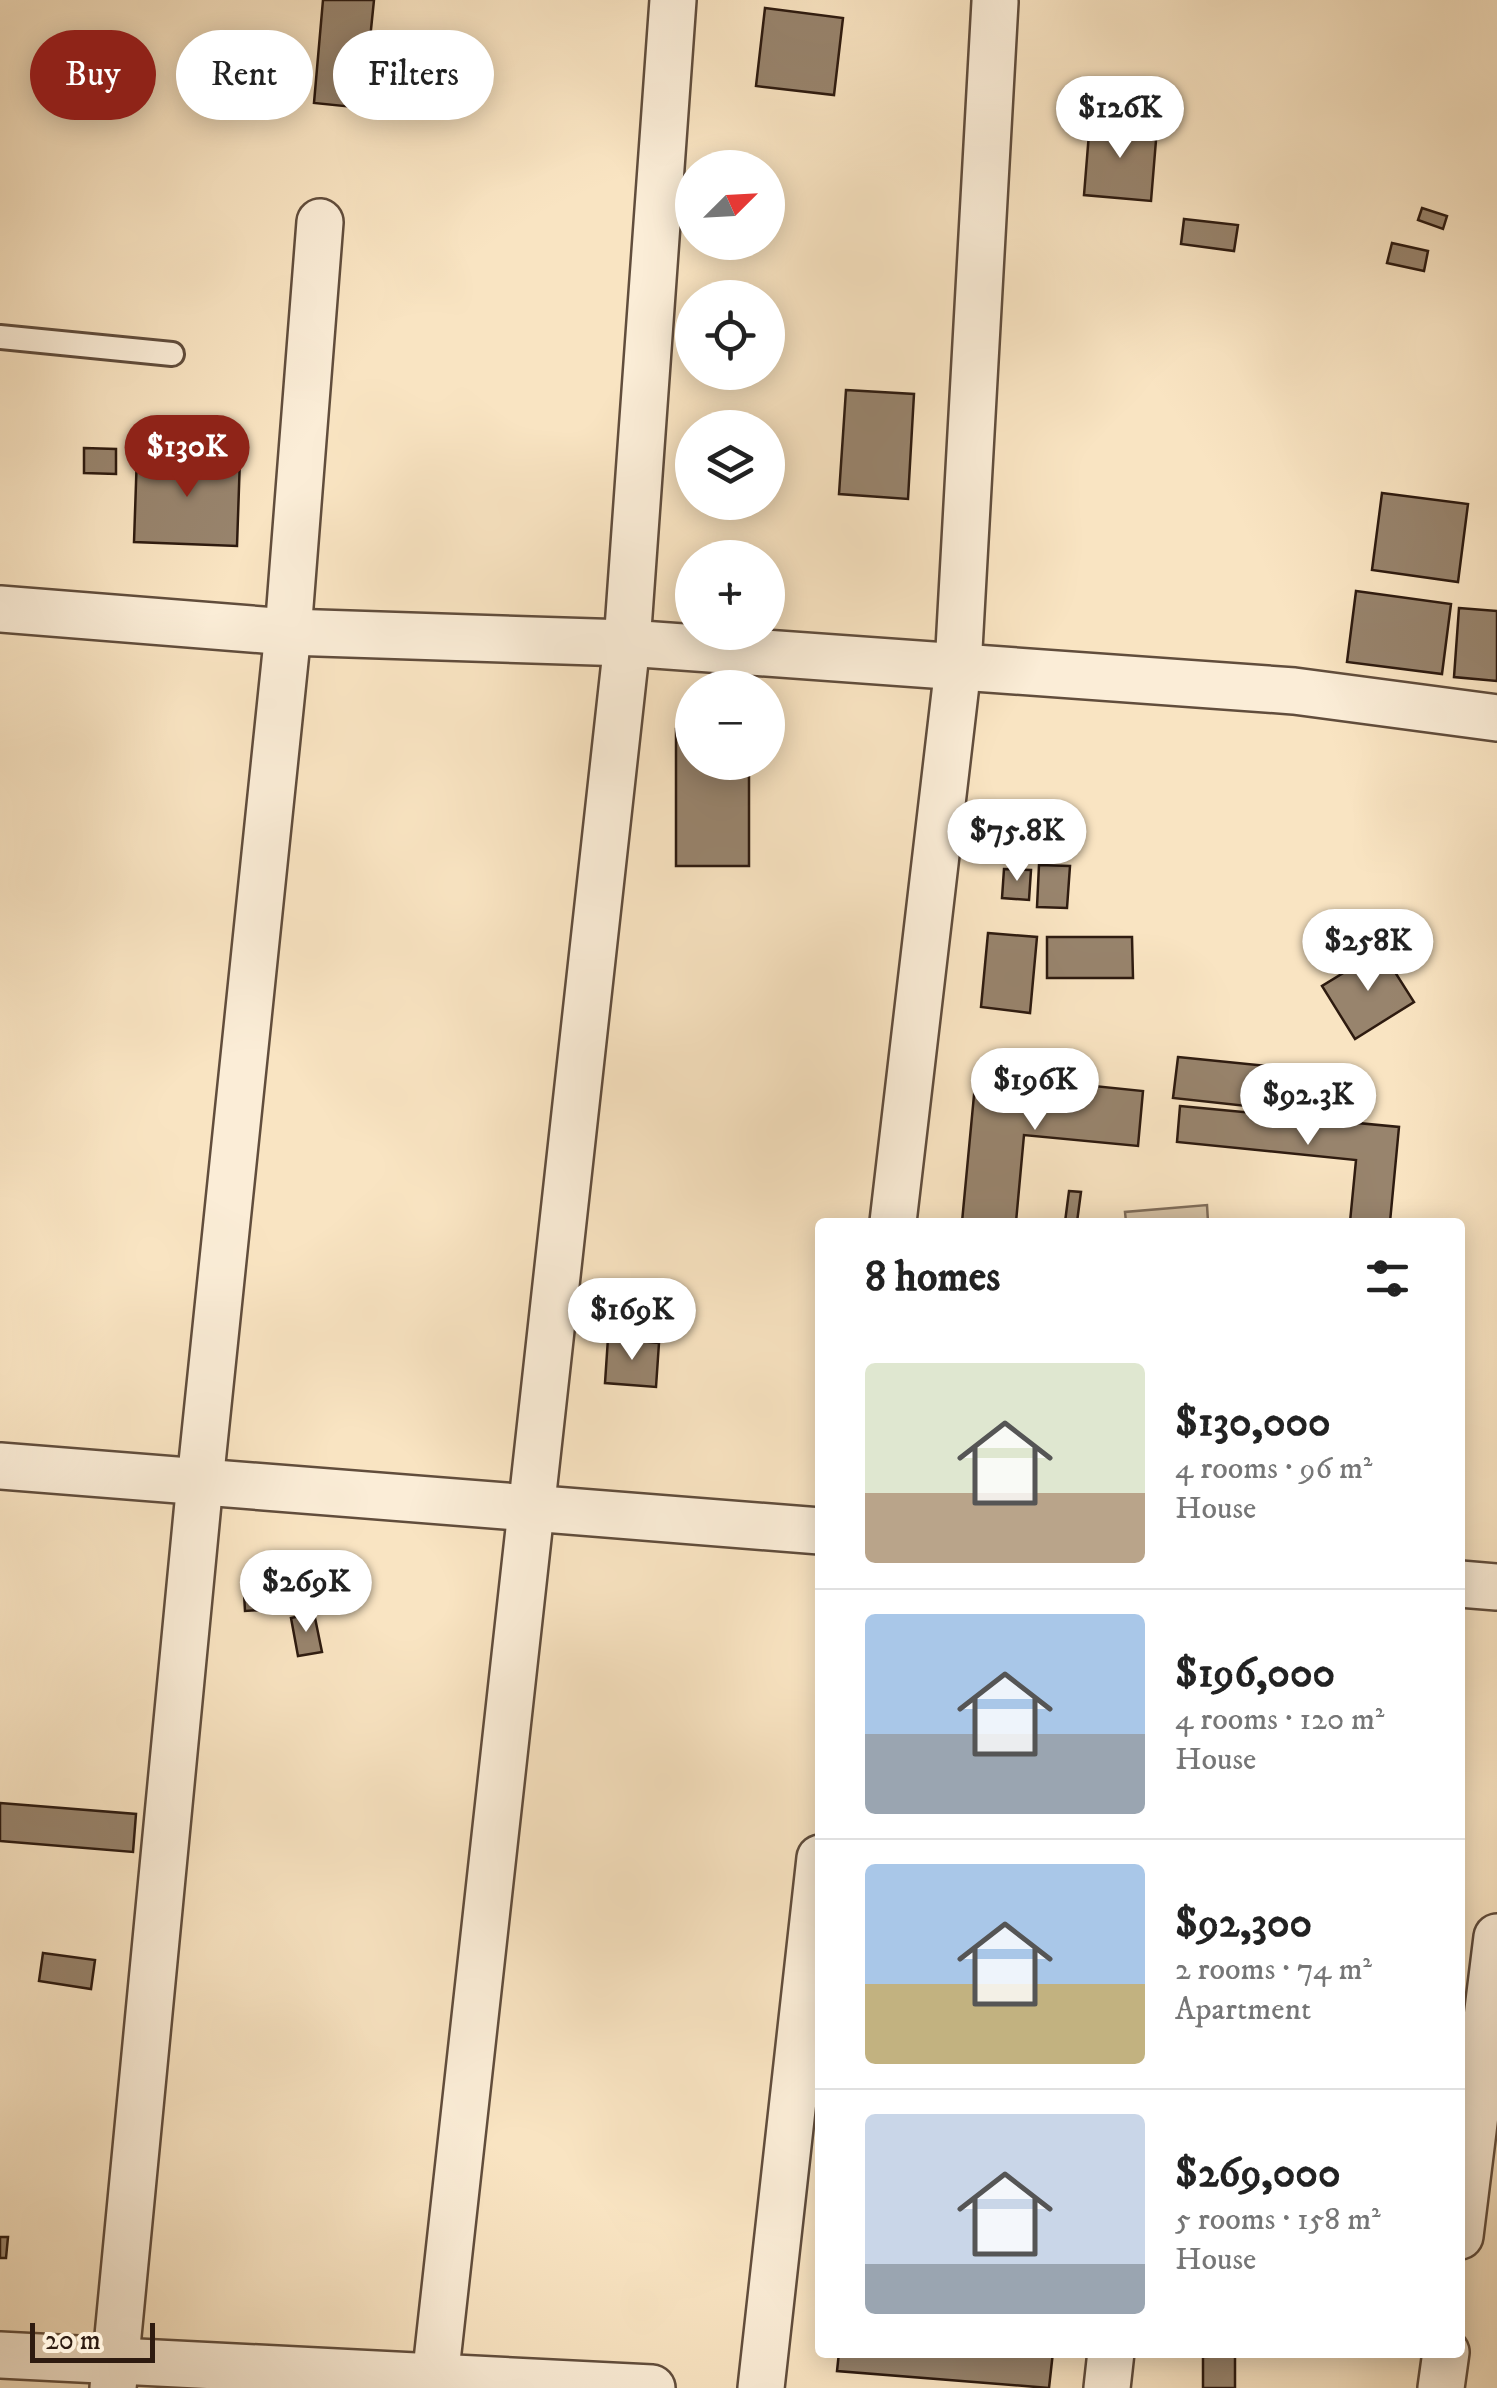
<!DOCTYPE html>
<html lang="en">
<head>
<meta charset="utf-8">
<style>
	:root { --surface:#fff; --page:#f6f6f6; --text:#222; --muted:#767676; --line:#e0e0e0; --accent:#8f2418 }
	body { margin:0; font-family:"IM FELL DW Pica",serif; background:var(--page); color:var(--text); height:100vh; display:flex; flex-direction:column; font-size:38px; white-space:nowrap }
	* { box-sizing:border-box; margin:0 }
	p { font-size:32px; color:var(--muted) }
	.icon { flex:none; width:55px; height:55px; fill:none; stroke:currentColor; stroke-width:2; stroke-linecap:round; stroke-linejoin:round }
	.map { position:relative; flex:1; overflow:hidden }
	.drawer { position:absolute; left:815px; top:1218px; width:650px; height:1140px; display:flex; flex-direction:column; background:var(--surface); border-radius:10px; box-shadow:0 5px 25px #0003 }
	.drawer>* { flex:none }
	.top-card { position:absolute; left:30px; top:30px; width:635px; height:90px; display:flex; gap:20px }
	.needle { width:65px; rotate:66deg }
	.controls { position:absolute; left:675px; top:150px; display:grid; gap:20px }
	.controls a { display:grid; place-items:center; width:110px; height:110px; border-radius:50%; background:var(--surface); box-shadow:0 5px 25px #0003; font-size:50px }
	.scale { position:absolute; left:30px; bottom:25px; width:125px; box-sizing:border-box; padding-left:10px; border:5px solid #2e1b10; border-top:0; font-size:28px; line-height:35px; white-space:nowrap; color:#2e1b10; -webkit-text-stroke:8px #fbedd7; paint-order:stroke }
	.price { position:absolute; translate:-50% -85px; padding:0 22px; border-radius:35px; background:#fff; color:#222; font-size:32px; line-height:65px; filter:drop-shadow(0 2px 5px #0008) }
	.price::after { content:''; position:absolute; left:50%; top:60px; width:30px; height:22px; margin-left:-15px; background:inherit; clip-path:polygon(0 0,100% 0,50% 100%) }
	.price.selected { background:var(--accent); color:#fff }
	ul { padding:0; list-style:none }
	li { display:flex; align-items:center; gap:30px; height:250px; padding:0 50px }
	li+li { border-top:2px solid var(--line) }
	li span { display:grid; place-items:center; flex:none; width:280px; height:200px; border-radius:10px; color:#555 }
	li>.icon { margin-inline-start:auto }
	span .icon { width:120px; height:120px; fill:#fffc; stroke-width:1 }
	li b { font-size:42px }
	h2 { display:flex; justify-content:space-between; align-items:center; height:120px; padding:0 50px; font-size:42px }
	.tag { padding:0 35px; border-radius:45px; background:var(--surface); box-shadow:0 5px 25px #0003; font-size:35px; line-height:90px }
	.tag.selected { background:var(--accent); color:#fff }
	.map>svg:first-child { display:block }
	.green { fill:#d6c2a4; stroke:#826e5a; stroke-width:2.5 }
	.building { fill:#98846d; stroke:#2e1b10; stroke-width:2.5 }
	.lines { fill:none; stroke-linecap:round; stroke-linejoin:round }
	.lane-casing { stroke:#614d3c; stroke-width:28 }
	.street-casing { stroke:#614d3c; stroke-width:50 }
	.lane { stroke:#fbedd7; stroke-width:22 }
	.street { stroke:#fbedd7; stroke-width:45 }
</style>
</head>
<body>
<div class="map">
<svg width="1497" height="2388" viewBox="0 0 1497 2388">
	<rect width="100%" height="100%" fill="#f9e4c2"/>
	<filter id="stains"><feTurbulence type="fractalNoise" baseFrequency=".002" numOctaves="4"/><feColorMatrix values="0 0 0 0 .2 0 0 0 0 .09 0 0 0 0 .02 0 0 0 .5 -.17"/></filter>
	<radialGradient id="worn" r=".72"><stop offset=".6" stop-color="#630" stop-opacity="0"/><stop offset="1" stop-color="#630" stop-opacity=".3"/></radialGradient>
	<path class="green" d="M1207 1205 1208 1222H1126L1125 1212Z"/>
	<g class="building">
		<path d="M323 0H374L363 108 314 103Z"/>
		<path d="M765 8 843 18 834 95 756 86Z"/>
		<path d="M1090 121 1157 128 1151 201 1084 195Z"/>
		<path d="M1422 208 1447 216 1443 229 1418 220Z"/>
		<path d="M1184 219 1238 225 1234 251 1181 244Z"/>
		<path d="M1392 243 1428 251 1424 271 1387 263Z"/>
		<path d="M846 390 914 394 908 499 839 494Z"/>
		<path d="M84 448 116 449V474L84 473Z"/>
		<path d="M137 454 240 458 237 546 134 542Z"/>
		<path d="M1382 493 1468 504 1458 582 1372 570Z"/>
		<path d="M1356 591 1451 604 1442 674 1347 662Z"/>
		<path d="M1459 608 1497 611V681L1454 677Z"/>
		<path d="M676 729 692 730V762H749V866H676Z"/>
		<path d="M1039 865 1070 866 1067 908 1037 907Z"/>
		<path d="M1004 869 1031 870 1029 900 1002 898Z"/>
		<path d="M988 933 1037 937 1030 1013 981 1007Z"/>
		<path d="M1047 937H1132L1133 978H1047Z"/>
		<path d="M1381 950 1414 1002 1355 1039 1322 986Z"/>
		<path d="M1178 1057 1315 1071 1311 1113 1173 1098Z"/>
		<path d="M976 1074 1143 1091 1138 1146 1024 1135 1016 1222H962Z"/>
		<path d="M1180 1106 1399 1127 1390 1222H1350L1356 1160 1177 1142Z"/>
		<path d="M1069 1191 1081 1192 1077 1222H1065Z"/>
		<path d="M608 1338 659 1343 656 1387 605 1383Z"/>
		<path d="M290 1572 292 1608 245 1611 243 1575Z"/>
		<path d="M314 1613 322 1652 298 1656 291 1618Z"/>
		<path d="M0 1803 136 1814 133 1852 0 1841Z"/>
		<path d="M43 1953 95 1960 91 1989 39 1981Z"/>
		<path d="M0 2237H8L6 2258H0Z"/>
		<path d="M839 2352H1053L1049 2388 837 2371Z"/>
		<path d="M1235 2356V2388H1203V2357Z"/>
	</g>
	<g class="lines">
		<g class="lane-casing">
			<path id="lane" d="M0 337 172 354"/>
		</g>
		<g class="street-casing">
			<g id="street">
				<path d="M0 609 288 632 627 643 1294 691 1497 718"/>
				<path d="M893 1222 958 667 995 2"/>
				<path d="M0 1466 820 1531"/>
				<path d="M1460 1584 1497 1587"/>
				<path d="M1460 2236 1497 1937"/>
				<path d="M0 2355 652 2388"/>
				<path d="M113 2388 200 1482 288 632 320 222"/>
				<path d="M434 2388 627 643 673 0"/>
				<path d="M761 2388 820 1858"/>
				<path d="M1107 2388 1111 2352"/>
				<path d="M1441 2388 1446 2352"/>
			</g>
		</g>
		<use href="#lane" class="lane"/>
		<use href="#street" class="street"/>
	</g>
	<rect width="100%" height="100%" filter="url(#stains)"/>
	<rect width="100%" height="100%" fill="url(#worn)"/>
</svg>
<div class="controls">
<a><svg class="needle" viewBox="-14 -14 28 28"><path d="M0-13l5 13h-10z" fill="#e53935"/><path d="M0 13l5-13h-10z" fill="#767676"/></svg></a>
<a><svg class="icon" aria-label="locate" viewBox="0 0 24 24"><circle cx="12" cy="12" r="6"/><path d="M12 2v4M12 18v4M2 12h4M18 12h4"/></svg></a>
<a><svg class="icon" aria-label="layers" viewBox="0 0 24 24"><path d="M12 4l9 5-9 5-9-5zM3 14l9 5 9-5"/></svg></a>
<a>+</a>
<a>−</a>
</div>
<div class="scale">20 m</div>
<b class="price" style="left:1120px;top:161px">$126K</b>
<b class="price selected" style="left:187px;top:500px">$130K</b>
<b class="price" style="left:1017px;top:884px">$75.8K</b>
<b class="price" style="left:1368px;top:994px">$258K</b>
<b class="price" style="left:1035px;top:1133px">$196K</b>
<b class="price" style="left:1308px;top:1148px">$92.3K</b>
<b class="price" style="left:632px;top:1363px">$169K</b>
<b class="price" style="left:306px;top:1635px">$269K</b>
<div class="top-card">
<a class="tag selected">Buy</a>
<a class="tag">Rent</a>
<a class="tag">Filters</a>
</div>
<section class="drawer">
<h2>8 homes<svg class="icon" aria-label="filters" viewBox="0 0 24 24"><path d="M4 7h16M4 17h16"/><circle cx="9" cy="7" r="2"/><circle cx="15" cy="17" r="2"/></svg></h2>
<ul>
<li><span style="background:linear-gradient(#dfe7d0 65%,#b9a48a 0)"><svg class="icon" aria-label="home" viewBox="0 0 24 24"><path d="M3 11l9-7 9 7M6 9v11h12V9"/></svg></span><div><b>$130,000</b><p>4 rooms · 96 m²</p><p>House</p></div></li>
<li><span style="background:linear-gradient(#a9c7e8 60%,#9aa5b1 0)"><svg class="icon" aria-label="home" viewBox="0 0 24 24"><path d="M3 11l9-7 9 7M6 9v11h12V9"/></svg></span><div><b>$196,000</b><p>4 rooms · 120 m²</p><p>House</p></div></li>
<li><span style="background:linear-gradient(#a9c7e8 60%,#c2b280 0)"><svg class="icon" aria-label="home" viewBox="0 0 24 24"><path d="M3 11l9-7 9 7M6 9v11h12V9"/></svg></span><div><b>$92,300</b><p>2 rooms · 74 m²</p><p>Apartment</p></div></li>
<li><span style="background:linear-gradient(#c9d6e8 75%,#9aa5b1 0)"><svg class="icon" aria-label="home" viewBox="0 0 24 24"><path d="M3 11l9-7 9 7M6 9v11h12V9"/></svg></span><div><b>$269,000</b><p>5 rooms · 158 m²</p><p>House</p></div></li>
</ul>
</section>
</div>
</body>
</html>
